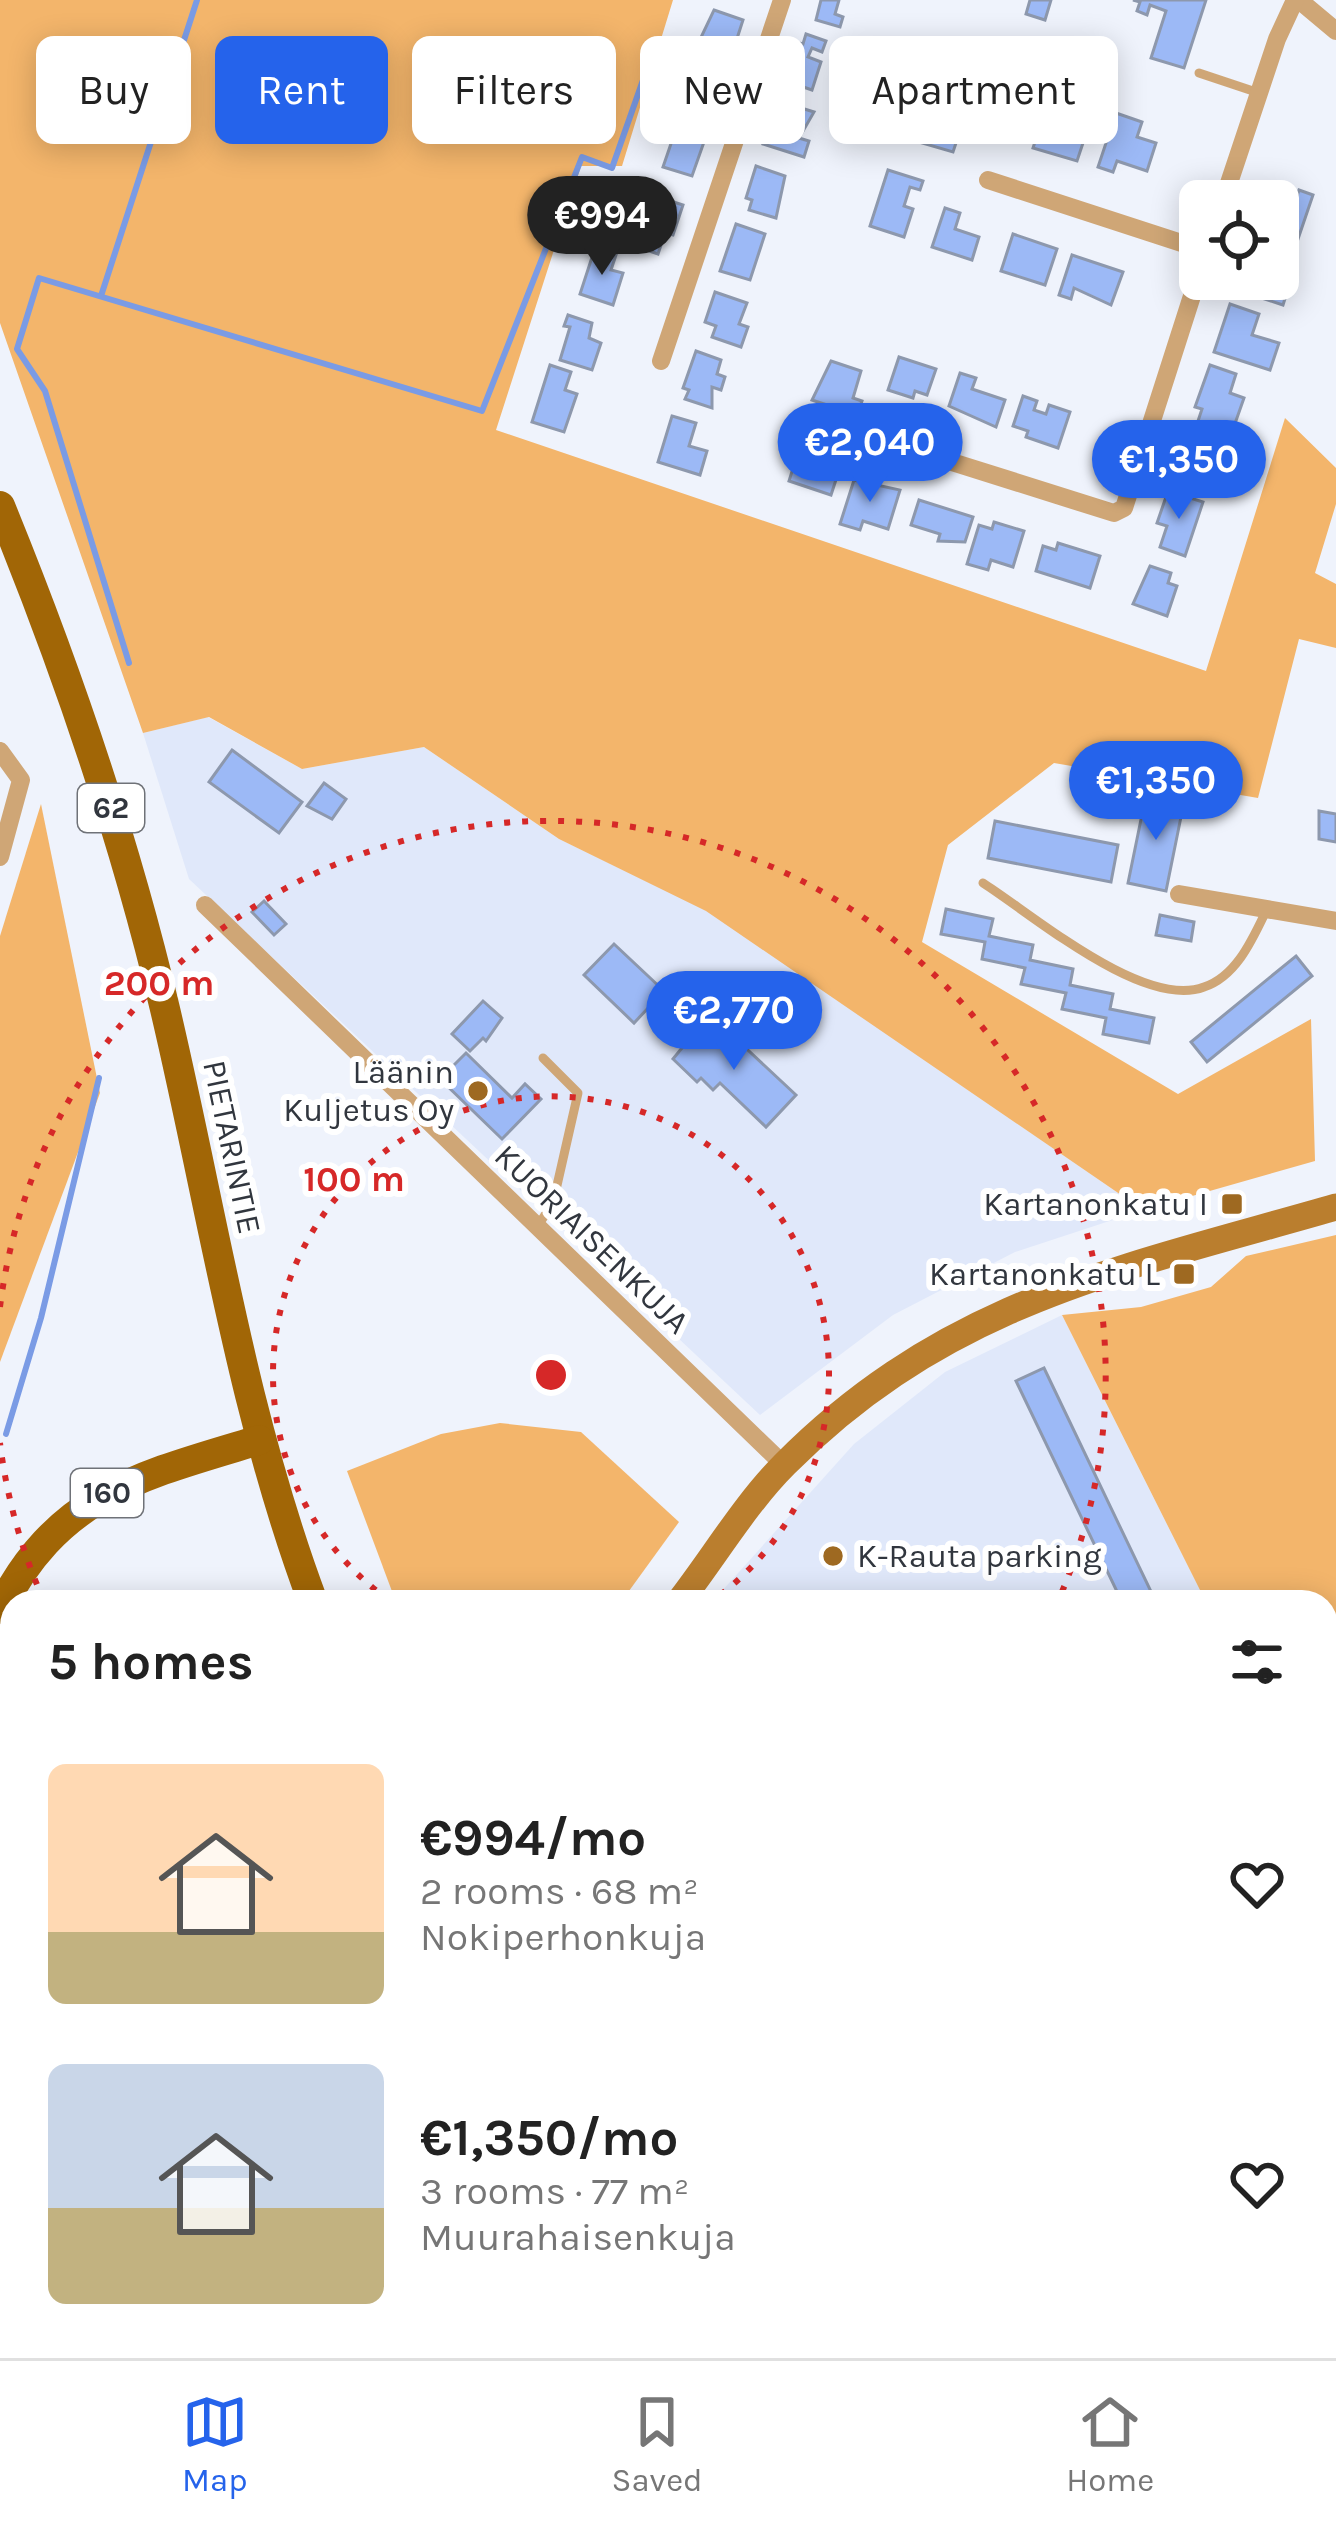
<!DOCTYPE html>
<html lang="en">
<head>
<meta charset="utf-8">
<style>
	:root { --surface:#fff; --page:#f6f6f6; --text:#222; --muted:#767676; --line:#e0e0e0; --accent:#2563eb }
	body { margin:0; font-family:Karla,sans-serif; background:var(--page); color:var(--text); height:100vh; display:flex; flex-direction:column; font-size:45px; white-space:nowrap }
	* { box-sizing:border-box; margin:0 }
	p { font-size:39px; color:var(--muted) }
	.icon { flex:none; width:66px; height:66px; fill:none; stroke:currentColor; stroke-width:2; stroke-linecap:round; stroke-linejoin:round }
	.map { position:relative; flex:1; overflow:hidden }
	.side { position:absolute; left:0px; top:1590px; width:1338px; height:768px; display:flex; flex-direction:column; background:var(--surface); border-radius:36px 36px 0 0; box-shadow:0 6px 30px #0003 }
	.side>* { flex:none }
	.banner { position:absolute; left:36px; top:36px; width:1266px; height:108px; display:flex; gap:24px }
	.fabs { position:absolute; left:1179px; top:180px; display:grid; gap:24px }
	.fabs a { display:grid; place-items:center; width:120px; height:120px; border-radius:18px; background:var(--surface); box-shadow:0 6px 30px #0003; font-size:60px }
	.price { position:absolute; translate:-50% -102px; padding:0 27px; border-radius:42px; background:var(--accent); color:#fff; font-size:39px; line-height:78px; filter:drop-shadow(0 3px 6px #0008) }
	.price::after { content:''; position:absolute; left:50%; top:72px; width:36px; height:27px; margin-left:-18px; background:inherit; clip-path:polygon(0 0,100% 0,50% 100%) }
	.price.on { background:#222; color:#fff }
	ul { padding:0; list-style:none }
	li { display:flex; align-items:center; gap:36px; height:300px; padding:0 48px }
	li span { display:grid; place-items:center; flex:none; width:336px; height:240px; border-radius:18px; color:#555 }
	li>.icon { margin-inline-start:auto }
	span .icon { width:144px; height:144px; fill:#fffc; stroke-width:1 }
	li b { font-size:51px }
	h2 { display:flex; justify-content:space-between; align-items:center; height:144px; padding:0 48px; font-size:51px }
	.pill { padding:0 42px; border-radius:18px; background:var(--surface); box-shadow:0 6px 30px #0003; font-size:42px; line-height:108px }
	.pill.on { background:var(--accent); color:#fff }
	.tab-bar { display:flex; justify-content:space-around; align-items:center; height:168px; border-top:3px solid var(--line); background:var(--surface); font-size:33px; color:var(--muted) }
	.tab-bar a { display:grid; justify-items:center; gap:6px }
	.tab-bar .on { color:var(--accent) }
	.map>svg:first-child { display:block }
	.built { fill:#e0e8fa }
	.forest { fill:#f3b56b }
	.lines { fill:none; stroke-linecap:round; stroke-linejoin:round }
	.stream { stroke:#7a9be5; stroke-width:6 }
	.building { fill:#9cb9f6; stroke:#8d98ad; stroke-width:3 }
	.service { stroke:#cfa676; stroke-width:9 }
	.minor { stroke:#cfa676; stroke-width:18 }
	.secondary { stroke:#ba7e2e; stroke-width:27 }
	.primary { stroke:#a16606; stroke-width:30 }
	.motorway { stroke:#865401; stroke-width:33 }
	.ring { fill:none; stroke:#d62828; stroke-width:6; stroke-dasharray:6 12 }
	.poi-dot { fill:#9e6921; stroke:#fff; stroke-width:4.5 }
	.labels { text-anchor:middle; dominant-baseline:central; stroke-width:12; stroke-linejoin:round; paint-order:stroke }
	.shield { fill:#fff; stroke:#6f7278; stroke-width:3 }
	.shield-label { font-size:30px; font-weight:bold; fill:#31363e }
	.poi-label { font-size:33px; fill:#31363e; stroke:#fff; text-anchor:end }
	.street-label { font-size:33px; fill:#31363e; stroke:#fff }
	.centre { fill:#d62828; stroke:#fff; stroke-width:6 }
	.ring-label { font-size:36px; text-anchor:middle; font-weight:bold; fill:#d62828; stroke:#fff; stroke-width:12; stroke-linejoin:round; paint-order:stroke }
</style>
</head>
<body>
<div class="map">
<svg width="1336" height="2358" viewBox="0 0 1336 2358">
	<rect width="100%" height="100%" fill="#eff3fc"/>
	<g class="built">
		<path d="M208 717 302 769 424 747 559 839 706 910 1143 1210 1015 1252 893 1315 760 1415 189 879 143 733Z"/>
		<path d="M1062 1315 1206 1602H712L854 1444 945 1372Z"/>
	</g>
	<g class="forest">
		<path d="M0 0H673L622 166H581L496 430 1206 671 1285 418 1336 468V504L1315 573 1336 584V648L1299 639 1258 798 1054 763 948 845 922 942 1178 1094 1311 1019 1315 1161 1143 1210 706 911 559 839 424 747 302 769 209 717 143 733 0 323Z"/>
		<path d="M41 804 100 1093 0 1362V936Z"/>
		<path d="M1336 1235V1777L1326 1781V1602H1206L1062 1315 1141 1307 1211 1287 1246 1256Z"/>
		<path d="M500 1423 581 1432 679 1522 621 1602H396L347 1471 441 1434Z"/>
		<path d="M1336 2098V2358H1114L1121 2346H1326V2107Z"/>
	</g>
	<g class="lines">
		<g class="stream">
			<path d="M101 296 197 0"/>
			<path d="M129 663 45 391 17 349 39 278 482 411 582 157 612 168 655 46"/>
			<path d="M6 1434 41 1318 99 1078"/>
		</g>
	</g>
	<g class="building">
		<path d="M839 0 835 14 843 17 840 27 816 20 821 0Z"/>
		<path d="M1030 0H1051L1045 20 1026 14Z"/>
		<path d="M1133 0H1206L1184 68 1151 58 1166 11 1150 5 1147 15 1137 11 1140 2Z"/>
		<path d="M714 10 743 20 732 54 726 52 723 61 694 52Z"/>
		<path d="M806 34 826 41 822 52 812 48 808 57 821 62 812 90 783 80 796 42 803 44Z"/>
		<path d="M692 75 721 84 711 114 703 112 698 125 672 117 676 106 682 108Z"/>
		<path d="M987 83 1004 88 1000 99 1024 106 1014 138 985 129 987 122 976 119Z"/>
		<path d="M912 88 947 98 937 131 958 137 953 152 898 136Z"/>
		<path d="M1048 102 1068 108 1065 118 1089 125 1077 161 1033 148Z"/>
		<path d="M785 103 814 112 799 138 809 141 804 157 763 144 774 111 782 114Z"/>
		<path d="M1116 113 1142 122 1137 137 1156 143 1147 171 1117 161 1113 172 1098 167Z"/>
		<path d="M675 132 704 142 692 176 663 167Z"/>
		<path d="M756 166 785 176 776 218 749 210 752 200 746 198Z"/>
		<path d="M888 170 923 181 920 190 910 187 904 206 913 209 904 237 870 226Z"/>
		<path d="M1299 190 1313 195 1298 239 1278 232V204L1293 209Z"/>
		<path d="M652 195 683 205 673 235 665 233 658 254 621 241 631 211 645 215Z"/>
		<path d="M945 208 960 213 955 229 979 237 972 260 932 247Z"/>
		<path d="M736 224 765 234 750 280 720 271Z"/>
		<path d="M1013 234 1057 249 1045 285 1001 271Z"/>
		<path d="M595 248 616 255 611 270 623 273 613 305 580 294Z"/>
		<path d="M1278 254 1297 260 1283 305 1234 289 1237 279H1278Z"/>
		<path d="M1072 255 1123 272 1111 305 1074 288 1071 299 1059 295Z"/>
		<path d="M715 292 747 303 739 324 748 327 741 347 712 337 716 326 705 322Z"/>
		<path d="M1230 304 1259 314 1252 335 1279 343 1270 370 1214 352Z"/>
		<path d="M568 315 592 323 589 338 601 343 592 370 560 360 570 327 564 326Z"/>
		<path d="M696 351 721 360 717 374 725 377 721 390 712 387V408L685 399 689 390 683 388Z"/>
		<path d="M899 357 936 369 927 395 915 391 913 398 888 390Z"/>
		<path d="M831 361 861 371 853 398 862 401 857 415 812 400Z"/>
		<path d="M550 365 571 372 565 390 577 394 564 432 532 422Z"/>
		<path d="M1210 365 1236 374 1230 393 1244 398 1232 432 1198 421 1202 409 1195 407Z"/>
		<path d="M960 373 976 378 972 389 1005 400 996 427 949 406Z"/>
		<path d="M1023 396 1037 401 1034 410 1046 414 1049 405 1070 412 1058 448 1026 437 1028 431 1013 426Z"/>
		<path d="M672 416 696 423 689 446 707 451 700 475 658 462Z"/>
		<path d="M828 439 847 446 831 495 789 481 795 462 818 470Z"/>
		<path d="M854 480 900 490 888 529 863 521 860 530 840 524Z"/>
		<path d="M1168 491 1203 502 1185 556 1160 547 1167 526 1157 523Z"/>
		<path d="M919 500 973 517 965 542 938 541 940 534 911 525Z"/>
		<path d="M994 522 1024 531 1013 567 991 560 988 570 967 564 979 525 992 529Z"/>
		<path d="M1058 543 1100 556 1090 588 1036 571 1043 546 1056 550Z"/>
		<path d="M1150 566 1171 573 1168 583 1177 586 1167 616 1133 604Z"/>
		<path d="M232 750 302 802 279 833 209 782Z"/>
		<path d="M324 783 346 799 332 819 307 806Z"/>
		<path d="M1146 795 1184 802 1166 891 1128 883Z"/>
		<path d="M1319 811 1336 814V842L1319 839Z"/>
		<path d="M995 821 1118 845 1111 882 988 858Z"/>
		<path d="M264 901 286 924 274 935 252 912Z"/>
		<path d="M946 909 993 919 989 936 1033 945 1030 960 1073 969 1070 985 1113 994 1110 1009 1154 1018 1149 1043 1103 1034 1106 1018 1062 1009 1066 993 1021 984 1025 968 982 959 985 942 941 934Z"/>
		<path d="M1160 915 1194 922 1191 941 1156 935Z"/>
		<path d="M614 944 664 991 634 1023 584 975Z"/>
		<path d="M1296 956 1312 976 1207 1062 1191 1042Z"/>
		<path d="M483 1001 502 1018 486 1041 483 1038 470 1051 452 1034Z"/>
		<path d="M704 1021 729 1044 735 1038 796 1095 766 1127 720 1083 713 1090 701 1078 697 1082 673 1059Z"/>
		<path d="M466 1053 512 1098 525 1084 541 1099 502 1139 440 1079Z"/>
		<path d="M1044 1368 1156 1602H1122L1016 1381Z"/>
	</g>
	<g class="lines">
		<g class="service">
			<path d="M1199 73 1259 93"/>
			<path d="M983 883C1033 915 1144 1010 1204 987 1237 976 1253 938 1267 909"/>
			<path d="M537 1227 553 1203 578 1093 543 1058"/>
		</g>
		<g class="minor">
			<path d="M1299 0 1336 31"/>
			<path d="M988 180 1200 249"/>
			<path d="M1223 201 1277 39 1295 0"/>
			<path d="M661 361 782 0"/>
			<path d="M901 446 1114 513 1124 508 1200 271"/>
			<path d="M0 751 21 780 0 857"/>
			<path d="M1179 894 1336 921"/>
			<path d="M205 905 784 1465"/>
		</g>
		<g class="secondary">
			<path d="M679 1602C714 1557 745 1504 785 1464 948 1300 1125 1268 1336 1207"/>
			<path d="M0 1870 12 1871"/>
		</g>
		<g class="primary">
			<path d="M0 506C67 670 124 836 165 1009 212 1208 241 1410 313 1602"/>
			<path d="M0 1609C59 1493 143 1475 259 1440"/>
			<path d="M614 2346 618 2358"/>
		</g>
		<g class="motorway">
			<path d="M1326 1851 1336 1847"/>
			<path d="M1326 1904 1336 1900"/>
			<path d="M1326 1974 1336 1965"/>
			<path d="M27 2358 34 2346"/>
			<path d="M383 2358 402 2346"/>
			<path d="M465 2358 484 2346"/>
			<path d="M978 2358 987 2346"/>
		</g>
	</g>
	<g class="ring">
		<path d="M390 1601A278 278 0 1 1 712 1601"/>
		<path d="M44 1601A555 555 0 0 1 0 1443M0 1307A555 555 0 1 1 1058 1601"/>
	</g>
	<g class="poi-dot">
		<circle cx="478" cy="1091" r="12"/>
		<rect x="1220" y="1192" width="24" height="24" rx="6"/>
		<rect x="1172" y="1262" width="24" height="24" rx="6"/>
		<circle cx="833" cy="1556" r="12"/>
	</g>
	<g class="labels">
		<g class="shield">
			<rect x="78" y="784" width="66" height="48" rx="9"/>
			<rect x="71" y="1469" width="72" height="48" rx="9"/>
		</g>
		<g class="shield-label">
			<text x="111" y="808">62</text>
			<text x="107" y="1493">160</text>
		</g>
		<g class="poi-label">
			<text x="454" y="1072">Läänin<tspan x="454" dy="38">Kuljetus Oy</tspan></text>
			<text x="1208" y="1204">Kartanonkatu I</text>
			<text x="1160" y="1274">Kartanonkatu L</text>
			<text x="857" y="1556" text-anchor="start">K-Rauta parking</text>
		</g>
		<g class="street-label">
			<text transform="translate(232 1147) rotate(78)">PIETARINTIE</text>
			<text transform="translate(592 1239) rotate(44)">KUORIAISENKUJA</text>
		</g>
	</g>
	<circle cx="551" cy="1375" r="18" class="centre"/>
	<g class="ring-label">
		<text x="159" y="995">200 m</text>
		<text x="354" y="1191">100 m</text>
	</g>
</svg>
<div class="fabs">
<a><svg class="icon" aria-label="locate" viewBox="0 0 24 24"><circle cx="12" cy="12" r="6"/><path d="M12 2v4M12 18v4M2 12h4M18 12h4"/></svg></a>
</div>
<b class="price on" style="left:602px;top:278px">€994</b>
<b class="price" style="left:870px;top:505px">€2,040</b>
<b class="price" style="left:1179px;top:522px">€1,350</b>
<b class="price" style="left:1156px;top:843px">€1,350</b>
<b class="price" style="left:734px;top:1073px">€2,770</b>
<div class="banner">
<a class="pill">Buy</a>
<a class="pill on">Rent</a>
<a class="pill">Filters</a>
<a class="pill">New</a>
<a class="pill">Apartment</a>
</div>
<section class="side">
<h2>5 homes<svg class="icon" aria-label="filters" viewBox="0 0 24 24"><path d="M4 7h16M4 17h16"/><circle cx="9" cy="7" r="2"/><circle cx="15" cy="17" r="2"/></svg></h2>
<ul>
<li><span style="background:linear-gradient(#ffd9b3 70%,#c2b280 0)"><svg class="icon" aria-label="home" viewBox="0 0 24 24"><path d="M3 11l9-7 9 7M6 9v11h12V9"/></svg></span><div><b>€994/mo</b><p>2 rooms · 68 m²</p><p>Nokiperhonkuja</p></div><svg class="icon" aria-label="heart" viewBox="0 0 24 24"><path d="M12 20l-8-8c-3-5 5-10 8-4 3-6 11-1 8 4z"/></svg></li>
<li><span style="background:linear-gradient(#c9d6e8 60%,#c2b280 0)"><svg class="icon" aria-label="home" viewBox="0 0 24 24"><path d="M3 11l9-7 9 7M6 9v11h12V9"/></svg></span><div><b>€1,350/mo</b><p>3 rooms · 77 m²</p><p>Muurahaisenkuja</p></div><svg class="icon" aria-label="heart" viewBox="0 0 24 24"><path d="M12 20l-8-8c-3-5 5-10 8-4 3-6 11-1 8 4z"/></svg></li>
</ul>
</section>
</div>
<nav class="tab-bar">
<a class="on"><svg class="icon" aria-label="map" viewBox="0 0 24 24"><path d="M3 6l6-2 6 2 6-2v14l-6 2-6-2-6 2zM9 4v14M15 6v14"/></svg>Map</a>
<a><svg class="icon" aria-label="saved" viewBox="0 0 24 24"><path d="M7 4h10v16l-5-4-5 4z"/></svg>Saved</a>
<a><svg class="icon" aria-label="home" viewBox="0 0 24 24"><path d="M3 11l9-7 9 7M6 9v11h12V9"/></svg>Home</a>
</nav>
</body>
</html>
